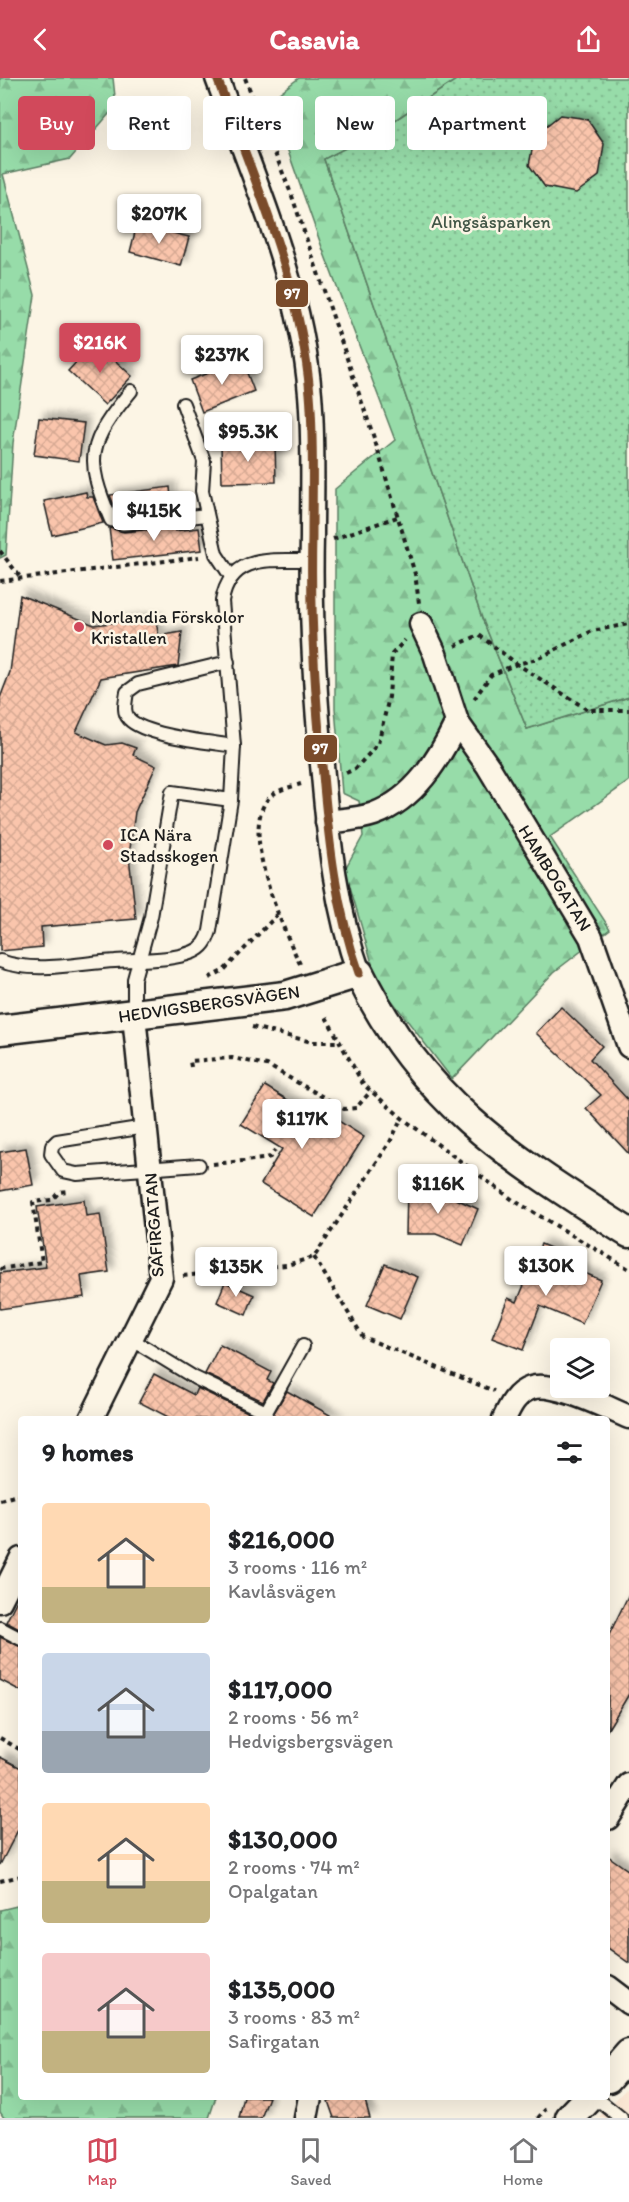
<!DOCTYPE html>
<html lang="en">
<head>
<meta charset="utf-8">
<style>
	:root { --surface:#fff; --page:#f6f6f6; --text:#202124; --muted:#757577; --line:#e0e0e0; --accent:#d1495b }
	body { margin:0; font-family:Itim,sans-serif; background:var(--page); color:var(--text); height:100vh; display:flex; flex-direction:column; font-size:22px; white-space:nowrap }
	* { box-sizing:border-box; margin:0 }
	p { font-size:20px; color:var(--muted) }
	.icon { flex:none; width:33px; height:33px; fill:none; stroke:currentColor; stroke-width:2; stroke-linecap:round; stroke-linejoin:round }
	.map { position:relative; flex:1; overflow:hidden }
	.drawer { position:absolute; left:18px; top:1338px; width:592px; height:684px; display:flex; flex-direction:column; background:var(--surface); border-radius:6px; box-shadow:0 6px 24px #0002 }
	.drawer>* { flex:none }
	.banner { position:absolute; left:18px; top:18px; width:594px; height:54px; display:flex; gap:12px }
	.tools { position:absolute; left:550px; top:1260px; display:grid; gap:12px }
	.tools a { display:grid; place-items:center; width:60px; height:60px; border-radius:6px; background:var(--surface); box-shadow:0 6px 24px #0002; font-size:30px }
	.price { position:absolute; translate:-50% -51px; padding:0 14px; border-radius:6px; background:#fff; color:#222; font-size:20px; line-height:39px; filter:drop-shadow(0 2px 3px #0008) }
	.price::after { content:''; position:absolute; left:50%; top:36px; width:18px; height:14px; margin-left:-9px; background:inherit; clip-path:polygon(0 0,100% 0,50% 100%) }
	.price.current { background:var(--accent); color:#fff }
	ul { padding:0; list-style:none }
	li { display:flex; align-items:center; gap:18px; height:150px; padding:0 24px }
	li span { display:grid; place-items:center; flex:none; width:168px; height:120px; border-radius:6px; color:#555 }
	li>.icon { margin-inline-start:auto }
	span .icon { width:72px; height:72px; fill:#fffc; stroke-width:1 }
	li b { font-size:26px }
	h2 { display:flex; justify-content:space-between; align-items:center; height:72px; padding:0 24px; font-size:26px }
	.pill { padding:0 21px; border-radius:6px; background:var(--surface); box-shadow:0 6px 24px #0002; font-size:21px; line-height:54px }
	.pill.current { background:var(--accent); color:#fff }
	header { display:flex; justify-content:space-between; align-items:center; height:78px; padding:0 24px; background:var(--accent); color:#fff; font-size:27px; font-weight:700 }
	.tabs { display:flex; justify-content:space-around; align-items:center; height:84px; border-top:2px solid var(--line); background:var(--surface); font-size:16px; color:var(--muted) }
	.tabs a { display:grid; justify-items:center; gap:3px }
	.tabs .current { color:var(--accent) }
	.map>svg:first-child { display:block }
	.built { fill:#fbe7d4 }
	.forest { fill:url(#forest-firs); stroke:#5a7c62; stroke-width:1.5 }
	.park { fill:url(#park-dots); stroke:#5a7c62; stroke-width:1.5 }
	.building { fill:url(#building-cross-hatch); stroke:#1c1c1c; stroke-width:1.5; filter:url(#shadow) }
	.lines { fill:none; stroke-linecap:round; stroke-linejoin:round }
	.service-casing { stroke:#1c1c1c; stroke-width:16 }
	.minor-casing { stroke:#1c1c1c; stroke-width:27 }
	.tertiary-casing { stroke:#1c1c1c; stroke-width:33 }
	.path { stroke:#1c1c1c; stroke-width:4; stroke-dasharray:4.5 4.5; stroke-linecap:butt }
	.service { stroke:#fcf5e5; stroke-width:12 }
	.minor { stroke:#fcf5e5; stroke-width:22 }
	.tertiary { stroke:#fcf5e5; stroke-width:28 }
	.bus-1-casing { stroke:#fcf5e5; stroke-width:14 }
	.bus-1 { stroke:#7a4b2a; stroke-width:9 }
	.poi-dot { fill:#d1495b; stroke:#fcf5e5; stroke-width:2 }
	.labels { text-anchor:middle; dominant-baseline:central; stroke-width:5; stroke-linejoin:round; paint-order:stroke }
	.park-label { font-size:18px; fill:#415646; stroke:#fcf5e5 }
	.poi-label { font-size:18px; fill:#1c1c1c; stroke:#fcf5e5; text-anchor:start }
	.street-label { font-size:18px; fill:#1c1c1c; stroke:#fcf5e5 }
	.line-badge { stroke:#fcf5e5; stroke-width:2 }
	.badge-label { font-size:16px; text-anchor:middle; font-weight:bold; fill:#fff }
</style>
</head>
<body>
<header><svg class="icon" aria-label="back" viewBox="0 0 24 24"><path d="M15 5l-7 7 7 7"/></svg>Casavia<svg class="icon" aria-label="share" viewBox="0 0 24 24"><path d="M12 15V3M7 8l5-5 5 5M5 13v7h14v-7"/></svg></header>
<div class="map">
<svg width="629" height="2040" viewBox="0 0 629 2040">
	<defs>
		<pattern id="forest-firs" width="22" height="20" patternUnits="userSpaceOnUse" patternTransform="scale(1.5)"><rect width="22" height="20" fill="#97dca9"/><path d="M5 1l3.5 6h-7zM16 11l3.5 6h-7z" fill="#82bc91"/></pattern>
		<pattern id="park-dots" width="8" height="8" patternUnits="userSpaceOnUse" patternTransform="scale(1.5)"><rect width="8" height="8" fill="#97dca9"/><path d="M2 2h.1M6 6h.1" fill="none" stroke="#82bc91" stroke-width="1.8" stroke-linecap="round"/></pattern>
		<pattern id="building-cross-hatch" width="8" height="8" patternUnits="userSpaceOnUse" patternTransform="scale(1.5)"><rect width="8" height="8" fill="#fac5ac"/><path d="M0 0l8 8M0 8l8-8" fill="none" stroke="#d6a993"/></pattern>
		<filter id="shadow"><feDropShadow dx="5.5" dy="-5.5" stdDeviation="3" flood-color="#0004"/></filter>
	</defs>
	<rect width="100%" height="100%" fill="#fcf5e5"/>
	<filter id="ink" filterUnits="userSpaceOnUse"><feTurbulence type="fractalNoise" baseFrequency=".0167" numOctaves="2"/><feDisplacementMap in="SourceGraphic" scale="12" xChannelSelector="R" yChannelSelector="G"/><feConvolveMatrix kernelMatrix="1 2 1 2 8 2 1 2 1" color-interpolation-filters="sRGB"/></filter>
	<g filter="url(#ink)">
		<path class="built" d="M629 2008V2040H598Z"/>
		<g class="forest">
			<path d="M0 0H113L116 28 70 81 3 96 35 217 13 365 6 477 0 480Z"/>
			<path d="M299 0H459L377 54 324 81 482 540 527 651 629 619V703L550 759 610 851 554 894 452 1001 377 903 345 791 363 758 359 723 342 715 335 630V411L395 362 324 175 270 22Z"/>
			<path d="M21 1827V2019H216L209 2040H4L0 2034V1832Z"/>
		</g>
		<path class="park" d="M459 0H629V619L527 651 482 540 324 81 377 54Z"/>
		<g class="building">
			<path d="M560 37 587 41 604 66 599 98 576 115 545 109 529 87 535 57Z"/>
			<path d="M137 146 189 159 181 188 130 174Z"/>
			<path d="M95 264 132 298 105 327 68 293Z"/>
			<path d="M242 282 254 313 202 334 190 302Z"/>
			<path d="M39 340 84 345 79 383 34 377Z"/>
			<path d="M221 366H275L276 404 222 405Z"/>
			<path d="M170 409 172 432 124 438 117 435 110 417Z"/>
			<path d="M86 414 87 419H93L103 445 52 457 44 423Z"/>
			<path d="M174 449 175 453 199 450 202 472 113 482 109 450 124 454Z"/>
			<path d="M20 517 94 547 155 540 159 558 182 554 178 588 101 600 76 654 106 667 122 665 136 670 133 677 156 688 135 734 129 778 136 841 41 849 42 869 0 873V620L10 594Z"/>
			<path d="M561 929 602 968 590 981 629 1023V1076L586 1030 601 1017 536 955Z"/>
			<path d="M265 1008 326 1046 331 1038 364 1059 314 1139 261 1106 282 1071 241 1046Z"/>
			<path d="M26 1070 33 1107 0 1113V1074Z"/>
			<path d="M407 1111H434L478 1131 463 1167 436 1156H406Z"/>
			<path d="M84 1122 86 1138 100 1136 109 1194 81 1198 84 1219 0 1231V1195L46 1189 37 1129Z"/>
			<path d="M541 1166 562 1175 559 1184 601 1202 582 1246 540 1228 523 1272 492 1260 508 1220 517 1224Z"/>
			<path d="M385 1186 418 1199 400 1241 367 1227Z"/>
			<path d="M225 1204 254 1217 246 1237 217 1224Z"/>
			<path d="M220 1267 271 1294 267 1302 273 1305 263 1323 205 1296Z"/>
			<path d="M154 1296 194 1317 197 1310 262 1341H172L139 1324Z"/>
			<path d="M287 1313 337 1341H270Z"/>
			<path d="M21 1514V1552L6 1544Z"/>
			<path d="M629 1516V1616L608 1651V1559Z"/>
			<path d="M0 1559 21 1569V1613L0 1602Z"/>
			<path d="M0 1679 21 1690V1746L0 1787Z"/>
			<path d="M608 1778 629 1793V1885L608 1870Z"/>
			<path d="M244 2019H269L261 2040H239Z"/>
			<path d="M343 2019H364L370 2040H334L328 2023Z"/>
		</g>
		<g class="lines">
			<g class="service-casing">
				<g id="service">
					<path d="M131 313C88 365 84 380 111 442L123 446 207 437"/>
					<path d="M183 326 204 383 202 413 216 476 230 497"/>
					<path d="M228 584 138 606 127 614C126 622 122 634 129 641 145 658 210 664 234 668"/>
					<path d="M0 883C36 896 78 885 115 883 140 881 170 883 193 874 203 870 207 863 210 853L231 722"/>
					<path d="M134 937V901L151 839 172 714 231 722 234 668 222 523C231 474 273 483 313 482"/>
					<path d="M145 1049 57 1063 52 1068 51 1076 63 1093 77 1096 199 1087"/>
					<path d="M131 1261 195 1300 266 1334 303 1268"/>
					<path d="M0 1550 21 1561"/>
					<path d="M595 2019 621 2040"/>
				</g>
			</g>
			<g class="minor-casing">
				<g id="minor">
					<path d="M217 0C255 104 301 205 310 316 314 364 312 411 312 459 310 538 315 618 323 697 329 765 336 831 359 895"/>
					<path d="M457 644 488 688 591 859 629 968"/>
					<path d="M327 744C342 742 360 741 374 736 415 721 439 681 457 644L435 576 421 546"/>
					<path d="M91 1341 161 1200 134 938"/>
					<path d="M504 1341C510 1328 516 1315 531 1310 553 1302 607 1330 629 1339"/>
					<path d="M0 1523 21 1481"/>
					<path d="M608 1740 629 1707"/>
					<path d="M608 1909 629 1925"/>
					<path d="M306 2040 310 2019"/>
				</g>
			</g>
			<g class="tertiary-casing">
				<g id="tertiary">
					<path d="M0 952 285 918 359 895C424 1027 510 1079 629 1155"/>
					<path d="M608 2000 629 1976"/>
					<path d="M570 2040 590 2019"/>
				</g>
			</g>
			<g class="path">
				<path d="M245 0 292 118 375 363 415 496 419 525"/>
				<path d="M333 461 397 439"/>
				<path d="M0 473 21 500"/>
				<path d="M0 503 199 479"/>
				<path d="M455 568 479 557 517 586 588 632H629"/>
				<path d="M474 621 491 597 517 586 537 581 592 553 629 546"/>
				<path d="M346 695 355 691 378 666 389 619 392 576 405 562"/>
				<path d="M300 886C284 853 236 748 271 718 279 711 291 709 301 706"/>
				<path d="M209 900 224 892 277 837"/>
				<path d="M326 939 363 1006 402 1040 513 1122 629 1191"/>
				<path d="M252 949 312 964H339"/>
				<path d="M191 989 190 983 232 980 267 987 344 1031 356 1030 371 1013"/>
				<path d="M213 1086 263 1081 270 1079 275 1072"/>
				<path d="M314 1179 363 1259 494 1313"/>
				<path d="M0 1191 42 1184 33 1124 52 1122 59 1114 67 1113"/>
				<path d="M183 1198 287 1187 314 1179 390 1064 402 1040"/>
				<path d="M0 1422 21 1416"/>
				<path d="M0 1660 21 1672"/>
				<path d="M0 1803 21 1798"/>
				<path d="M538 2040 546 2031"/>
			</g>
			<use href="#service" class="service"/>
			<use href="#minor" class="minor"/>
			<use href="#tertiary" class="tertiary"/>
			<g class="bus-1-casing">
				<path id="bus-1" d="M217 0C255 104 301 205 310 316 314 364 312 411 312 459 310 538 315 618 323 697 329 765 336 831 359 895"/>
			</g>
			<use href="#bus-1" class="bus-1"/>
		</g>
	</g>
	<g class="poi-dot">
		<circle cx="79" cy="549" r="6"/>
		<circle cx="108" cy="767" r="6"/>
	</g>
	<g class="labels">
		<g class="park-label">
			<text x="491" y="144">Alingsåsparken</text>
		</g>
		<g class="poi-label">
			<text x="91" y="539">Norlandia Förskolor<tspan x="91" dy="21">Kristallen</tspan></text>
			<text x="120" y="757">ICA Nära<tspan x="120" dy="21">Stadsskogen</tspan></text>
		</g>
		<g class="street-label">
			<text transform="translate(555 800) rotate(58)">HAMBOGATAN</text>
			<text transform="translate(209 926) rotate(-8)">HEDVIGSBERGSVÄGEN</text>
			<text transform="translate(154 1147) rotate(-94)">SAFIRGATAN</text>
		</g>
	</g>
	<g class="line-badge">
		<rect x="275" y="201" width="34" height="29" rx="6" fill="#7a4b2a"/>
		<rect x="303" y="656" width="35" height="29" rx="6" fill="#7a4b2a"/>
	</g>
	<g class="badge-label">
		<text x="292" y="221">97</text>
		<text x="320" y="676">97</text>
	</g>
</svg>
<div class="tools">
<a><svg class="icon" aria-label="layers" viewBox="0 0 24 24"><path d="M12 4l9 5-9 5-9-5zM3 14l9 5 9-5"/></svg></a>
</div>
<b class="price" style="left:159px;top:167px">$207K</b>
<b class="price current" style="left:100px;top:296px">$216K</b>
<b class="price" style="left:222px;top:308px">$237K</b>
<b class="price" style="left:248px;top:385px">$95.3K</b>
<b class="price" style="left:154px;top:464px">$415K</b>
<b class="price" style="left:302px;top:1072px">$117K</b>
<b class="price" style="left:438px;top:1137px">$116K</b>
<b class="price" style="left:546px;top:1219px">$130K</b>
<b class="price" style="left:236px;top:1220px">$135K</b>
<div class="banner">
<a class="pill current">Buy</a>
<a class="pill">Rent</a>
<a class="pill">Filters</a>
<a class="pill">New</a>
<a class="pill">Apartment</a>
</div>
<section class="drawer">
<h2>9 homes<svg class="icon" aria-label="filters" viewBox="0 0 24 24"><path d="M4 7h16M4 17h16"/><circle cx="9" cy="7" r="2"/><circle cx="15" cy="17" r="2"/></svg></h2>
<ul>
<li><span style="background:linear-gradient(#ffd9b3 70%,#c2b280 0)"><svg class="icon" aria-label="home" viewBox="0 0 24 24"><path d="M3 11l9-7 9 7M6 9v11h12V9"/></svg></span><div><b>$216,000</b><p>3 rooms · 116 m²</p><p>Kavlåsvägen</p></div></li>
<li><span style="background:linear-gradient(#c9d6e8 65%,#9aa5b1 0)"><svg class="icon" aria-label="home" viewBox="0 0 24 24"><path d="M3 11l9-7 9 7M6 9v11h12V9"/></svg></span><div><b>$117,000</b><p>2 rooms · 56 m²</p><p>Hedvigsbergsvägen</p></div></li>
<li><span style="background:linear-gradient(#ffd9b3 65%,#c2b280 0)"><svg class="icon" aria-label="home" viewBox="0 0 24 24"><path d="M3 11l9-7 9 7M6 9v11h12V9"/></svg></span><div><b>$130,000</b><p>2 rooms · 74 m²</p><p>Opalgatan</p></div></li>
<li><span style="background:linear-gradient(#f6c9c9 65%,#c2b280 0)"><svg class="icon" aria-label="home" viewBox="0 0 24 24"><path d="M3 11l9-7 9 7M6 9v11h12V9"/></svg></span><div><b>$135,000</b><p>3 rooms · 83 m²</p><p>Safirgatan</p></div></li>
</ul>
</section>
</div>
<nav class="tabs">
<a class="current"><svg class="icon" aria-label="map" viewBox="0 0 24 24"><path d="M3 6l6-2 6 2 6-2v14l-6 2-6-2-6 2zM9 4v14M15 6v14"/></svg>Map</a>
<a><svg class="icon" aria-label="saved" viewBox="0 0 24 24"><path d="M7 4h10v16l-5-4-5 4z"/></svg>Saved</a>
<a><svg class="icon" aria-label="home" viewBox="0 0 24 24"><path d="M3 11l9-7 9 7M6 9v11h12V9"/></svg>Home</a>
</nav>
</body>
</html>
